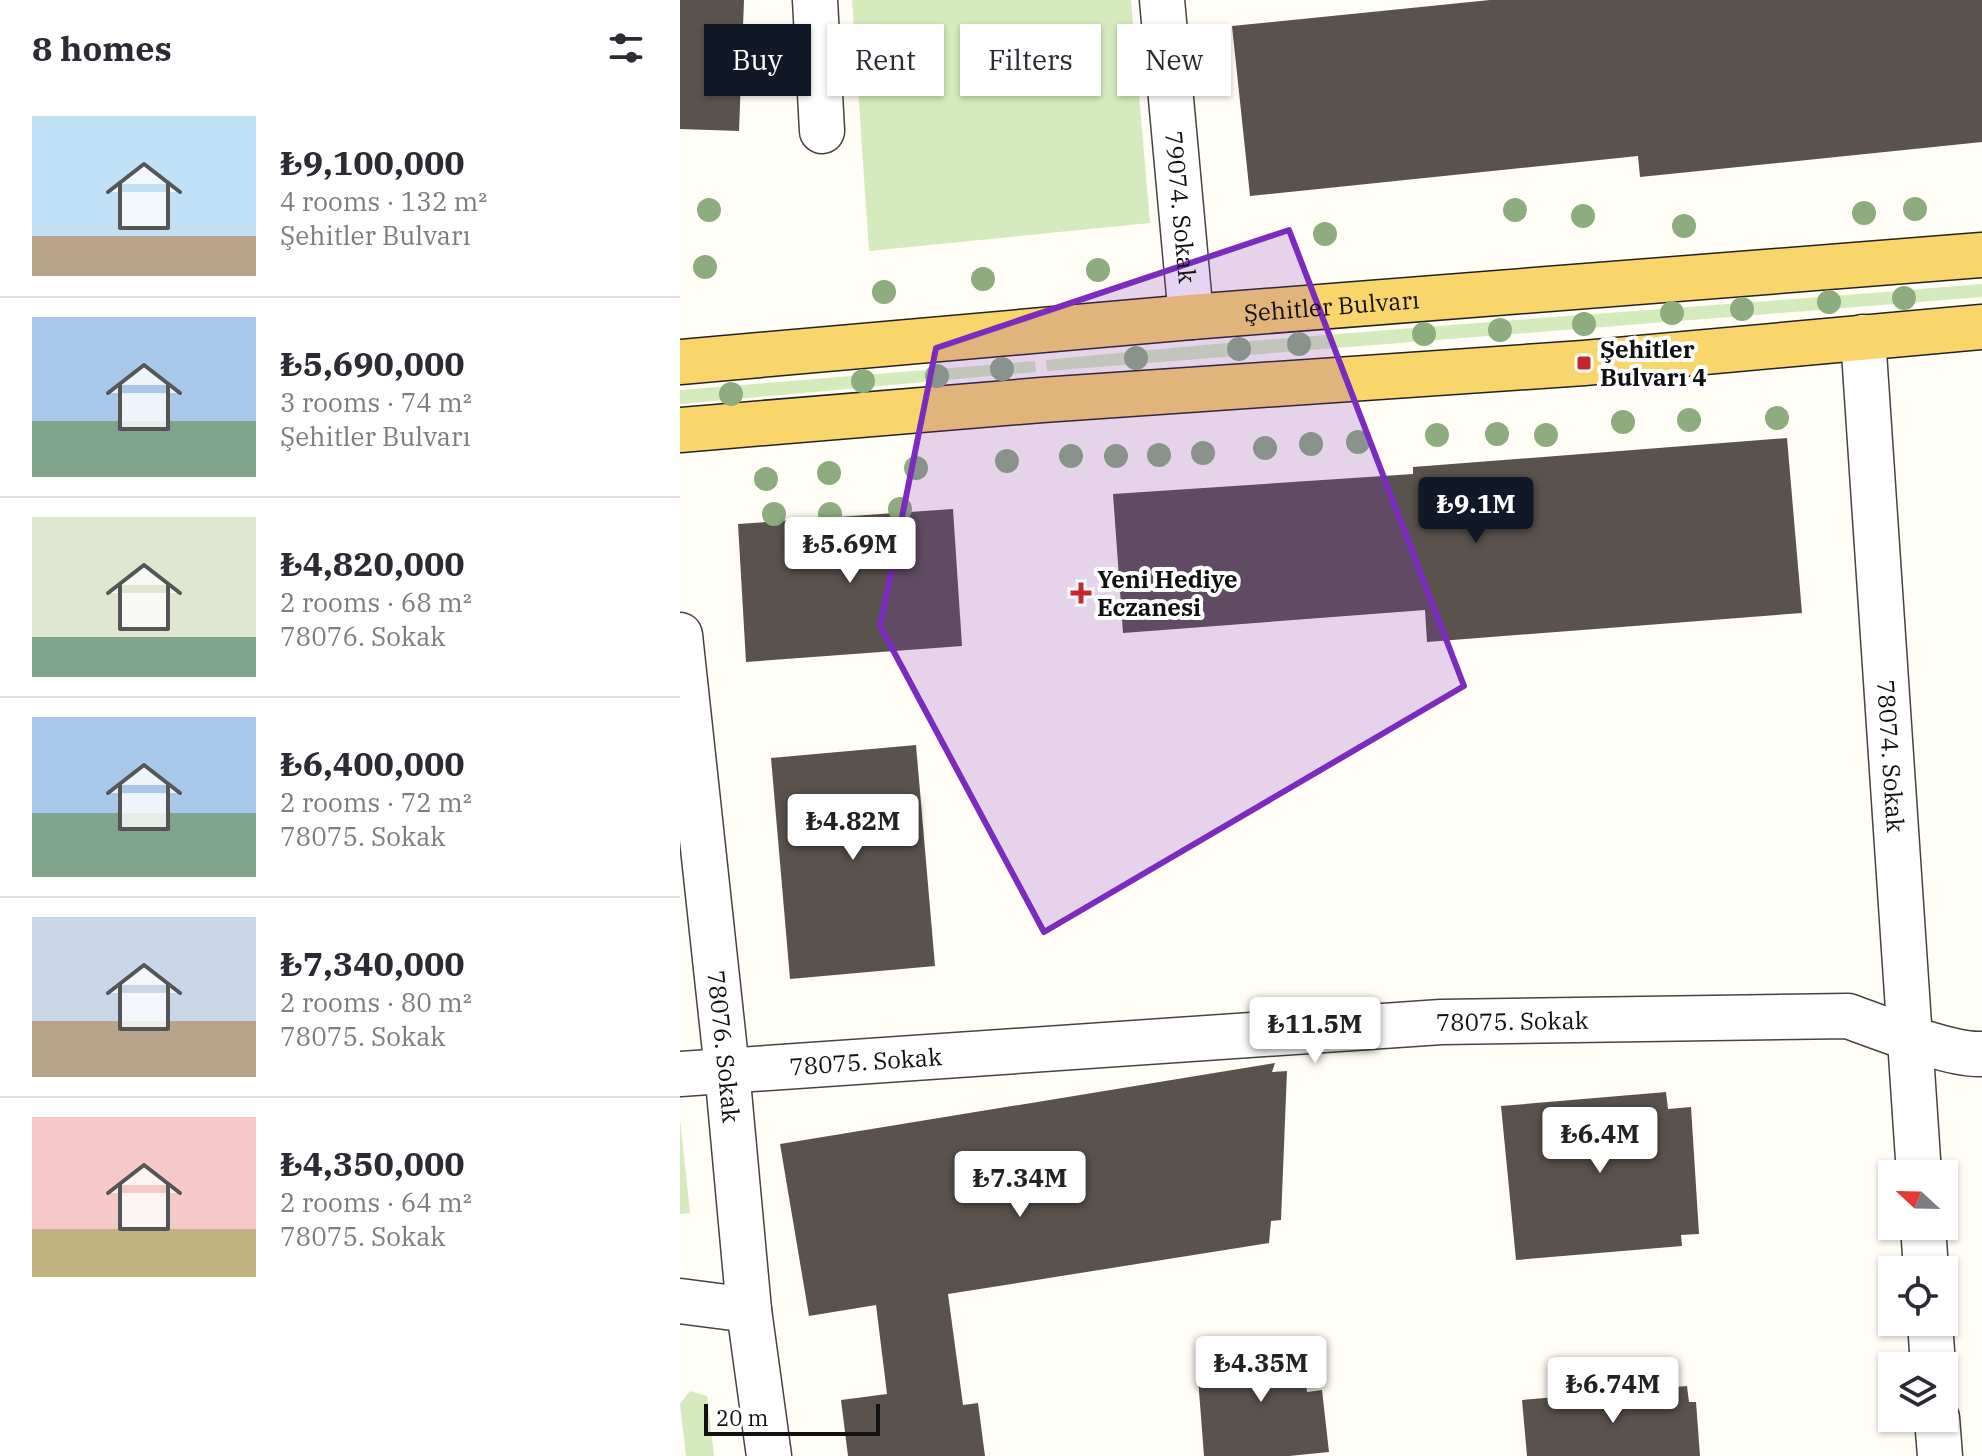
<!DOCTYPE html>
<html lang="en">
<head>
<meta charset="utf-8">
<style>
	:root { --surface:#fff; --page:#f2f2f3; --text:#2b2b33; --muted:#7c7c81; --line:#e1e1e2; --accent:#111827 }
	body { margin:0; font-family:"IBM Plex Serif",serif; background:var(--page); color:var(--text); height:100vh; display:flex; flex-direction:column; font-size:30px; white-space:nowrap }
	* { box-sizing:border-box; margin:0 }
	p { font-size:26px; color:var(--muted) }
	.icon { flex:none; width:44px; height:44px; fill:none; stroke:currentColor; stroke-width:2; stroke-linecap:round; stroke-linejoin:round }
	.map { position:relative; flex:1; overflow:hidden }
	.side { display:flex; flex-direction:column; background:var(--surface); width:680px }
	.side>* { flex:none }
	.guide { position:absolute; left:24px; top:24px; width:760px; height:72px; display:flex; gap:16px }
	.needle { width:52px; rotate:292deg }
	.fabs { position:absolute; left:1198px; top:1160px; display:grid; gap:16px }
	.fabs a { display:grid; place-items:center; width:80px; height:80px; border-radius:0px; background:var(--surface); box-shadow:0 2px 6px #0004; font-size:40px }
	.scale { position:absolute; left:24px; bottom:20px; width:176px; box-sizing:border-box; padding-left:8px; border:4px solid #111; border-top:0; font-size:22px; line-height:28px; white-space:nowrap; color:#111; -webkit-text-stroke:6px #fff; paint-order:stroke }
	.price { position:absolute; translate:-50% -68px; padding:0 18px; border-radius:8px; background:#fff; color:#222; font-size:26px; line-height:52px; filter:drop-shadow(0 2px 4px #0008) }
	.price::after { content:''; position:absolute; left:50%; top:48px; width:24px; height:18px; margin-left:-12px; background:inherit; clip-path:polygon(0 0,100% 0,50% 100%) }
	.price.current { background:var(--accent); color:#fff }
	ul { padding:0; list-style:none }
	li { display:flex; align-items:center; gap:24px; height:200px; padding:0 32px }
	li+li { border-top:2px solid var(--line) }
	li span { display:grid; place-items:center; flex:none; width:224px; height:160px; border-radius:0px; color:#555 }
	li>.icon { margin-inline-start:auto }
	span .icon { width:96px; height:96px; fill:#fffc; stroke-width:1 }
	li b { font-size:34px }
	h2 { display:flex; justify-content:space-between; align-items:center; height:96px; padding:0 32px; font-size:34px }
	.pill { padding:0 28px; border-radius:0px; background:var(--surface); box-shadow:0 2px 6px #0004; font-size:28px; line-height:72px }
	.pill.current { background:var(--accent); color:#fff }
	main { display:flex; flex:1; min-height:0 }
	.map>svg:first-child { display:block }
	.green { fill:#d5ebbd }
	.building { fill:#5a524d }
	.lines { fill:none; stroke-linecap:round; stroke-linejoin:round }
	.minor-casing { stroke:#444; stroke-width:47 }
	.major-casing { stroke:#222; stroke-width:47 }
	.minor { stroke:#fff; stroke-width:44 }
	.major { stroke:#f9d66b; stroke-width:44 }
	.tree { fill:#8dad7f }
	.marked { fill:#7b2cbf; fill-opacity:0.2; stroke:#7b2cbf; stroke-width:6; stroke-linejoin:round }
	.poi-dot { fill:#c4262e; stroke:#fff; stroke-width:3 }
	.labels { text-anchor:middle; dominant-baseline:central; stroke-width:8; stroke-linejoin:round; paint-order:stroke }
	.street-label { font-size:24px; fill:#111; stroke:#fff }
	.poi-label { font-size:24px; font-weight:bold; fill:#111; stroke:#fff; text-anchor:start }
</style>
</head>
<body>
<main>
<section class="side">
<h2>8 homes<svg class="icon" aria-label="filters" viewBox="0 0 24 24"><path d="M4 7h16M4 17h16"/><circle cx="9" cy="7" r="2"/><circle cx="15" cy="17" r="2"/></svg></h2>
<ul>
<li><span style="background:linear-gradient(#bfe0f5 75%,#b9a48a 0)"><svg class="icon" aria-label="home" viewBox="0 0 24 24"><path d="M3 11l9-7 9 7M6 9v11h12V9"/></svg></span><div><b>₺9,100,000</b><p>4 rooms · 132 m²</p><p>Şehitler Bulvarı</p></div></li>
<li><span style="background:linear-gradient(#a9c7e8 65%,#7fa58c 0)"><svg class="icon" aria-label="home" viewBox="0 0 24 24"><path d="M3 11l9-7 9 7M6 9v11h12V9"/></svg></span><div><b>₺5,690,000</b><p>3 rooms · 74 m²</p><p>Şehitler Bulvarı</p></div></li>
<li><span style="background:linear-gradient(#dfe7d0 75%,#7fa58c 0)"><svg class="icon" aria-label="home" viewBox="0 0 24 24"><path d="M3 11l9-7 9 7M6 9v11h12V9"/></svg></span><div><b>₺4,820,000</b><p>2 rooms · 68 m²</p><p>78076. Sokak</p></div></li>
<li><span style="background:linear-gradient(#a9c7e8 60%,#7fa58c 0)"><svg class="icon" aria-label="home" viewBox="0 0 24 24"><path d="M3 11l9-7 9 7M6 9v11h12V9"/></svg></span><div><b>₺6,400,000</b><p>2 rooms · 72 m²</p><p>78075. Sokak</p></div></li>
<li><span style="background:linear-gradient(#c9d6e8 65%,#b9a48a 0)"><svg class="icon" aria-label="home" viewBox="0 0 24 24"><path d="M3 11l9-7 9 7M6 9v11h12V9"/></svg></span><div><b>₺7,340,000</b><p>2 rooms · 80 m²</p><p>78075. Sokak</p></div></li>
<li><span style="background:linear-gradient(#f6c9c9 70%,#c2b280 0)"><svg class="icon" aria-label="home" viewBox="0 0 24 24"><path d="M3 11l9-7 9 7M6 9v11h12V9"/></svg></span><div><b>₺4,350,000</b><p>2 rooms · 64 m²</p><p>78075. Sokak</p></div></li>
</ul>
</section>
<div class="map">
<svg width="1302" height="1456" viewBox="0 0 1302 1456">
	<rect width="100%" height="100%" fill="#fffdf5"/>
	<g class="green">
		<path d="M172 0H451L470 223 189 251Z"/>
		<path d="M1302 284V297L367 371 366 360C677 329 990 310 1302 284Z"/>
		<path d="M355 361 356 372 0 404V390Z"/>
		<path d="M0 1119 10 1213 0 1214Z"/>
		<path d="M10 1391 27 1396 34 1456H6L0 1404Z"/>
	</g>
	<g class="building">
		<path d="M0 0H64L59 131 0 129Z"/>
		<path d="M810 0H1302V142L960 177 958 156 570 196 552 26Z"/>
		<path d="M1107 438 1122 613 747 642 745 610 443 633 433 494 733 474V467Z"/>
		<path d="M273 509 282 646 66 662 58 524Z"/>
		<path d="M236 745 255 966 110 979 91 758Z"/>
		<path d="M595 1063 592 1072 607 1071 601 1220 591 1221 589 1243 268 1294 283 1405 298 1403 305 1456H168L161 1400 207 1394 196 1305 129 1316 100 1144Z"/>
		<path d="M986 1092 988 1109 1011 1107 1019 1234 1001 1235 1002 1246 836 1260 821 1106Z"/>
		<path d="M621 1340 627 1392 642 1390 649 1452 609 1456H524L518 1378H527L524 1355 553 1352 552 1347Z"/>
		<path d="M1007 1386 1009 1402H1016L1020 1456H847L842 1400Z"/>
	</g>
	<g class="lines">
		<g class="minor-casing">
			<g id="minor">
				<path d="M135 0 142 131"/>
				<path id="s1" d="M482 0 511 317"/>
				<path id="s2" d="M1183 337 1239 1174"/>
				<path id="s3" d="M0 635 47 1070 69 1310 89 1456"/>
				<path id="s4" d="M0 1074 761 1022 1168 1016C1199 1027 1271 1056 1302 1054"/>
				<path d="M1243 1226 1246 1270"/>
				<path d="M0 1301 69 1310"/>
				<path d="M1250 1322 1253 1366"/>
				<path d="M1257 1418 1260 1456"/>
			</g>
		</g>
		<g class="major-casing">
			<g id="major">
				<path id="s5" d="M0 362 511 317 1302 255"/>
				<path d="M0 430 362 400 904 363 1302 327"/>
			</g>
		</g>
		<use href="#minor" class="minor"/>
		<use href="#major" class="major"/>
	</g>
	<g class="tree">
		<circle cx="1235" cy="209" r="12"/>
		<circle cx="29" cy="210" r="12"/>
		<circle cx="835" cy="210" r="12"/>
		<circle cx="1184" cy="213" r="12"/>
		<circle cx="903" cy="216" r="12"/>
		<circle cx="1004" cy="226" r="12"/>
		<circle cx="645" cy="234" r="12"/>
		<circle cx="25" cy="267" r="12"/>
		<circle cx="418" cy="270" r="12"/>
		<circle cx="303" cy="279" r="12"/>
		<circle cx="204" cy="292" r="12"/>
		<circle cx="1224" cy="298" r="12"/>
		<circle cx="1149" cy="302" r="12"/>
		<circle cx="1062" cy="309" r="12"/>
		<circle cx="992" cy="313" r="12"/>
		<circle cx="904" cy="324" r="12"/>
		<circle cx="820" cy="330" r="12"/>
		<circle cx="744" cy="334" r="12"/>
		<circle cx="619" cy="344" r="12"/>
		<circle cx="559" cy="349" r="12"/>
		<circle cx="456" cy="358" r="12"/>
		<circle cx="322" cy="369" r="12"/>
		<circle cx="257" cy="376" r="12"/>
		<circle cx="183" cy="381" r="12"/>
		<circle cx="51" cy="394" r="12"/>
		<circle cx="1097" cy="418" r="12"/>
		<circle cx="1009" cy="420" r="12"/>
		<circle cx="943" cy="422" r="12"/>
		<circle cx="817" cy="434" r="12"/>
		<circle cx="757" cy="435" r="12"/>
		<circle cx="866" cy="435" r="12"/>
		<circle cx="678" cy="442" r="12"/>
		<circle cx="631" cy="444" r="12"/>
		<circle cx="585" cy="448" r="12"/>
		<circle cx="523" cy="453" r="12"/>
		<circle cx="479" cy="455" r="12"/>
		<circle cx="391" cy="456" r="12"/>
		<circle cx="436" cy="456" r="12"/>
		<circle cx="327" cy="461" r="12"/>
		<circle cx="236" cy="468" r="12"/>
		<circle cx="149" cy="473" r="12"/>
		<circle cx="86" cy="479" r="12"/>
		<circle cx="220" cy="509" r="12"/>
		<circle cx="94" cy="514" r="12"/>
		<circle cx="150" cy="514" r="12"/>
	</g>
	<path class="marked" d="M609 230 784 686 364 932 200 626 256 348Z"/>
	<g class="poi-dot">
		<rect x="896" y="355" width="16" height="16" rx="4"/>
		<path d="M397 581h8v8h8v8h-8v8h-8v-8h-8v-8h8z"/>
	</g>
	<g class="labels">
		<g class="street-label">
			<text stroke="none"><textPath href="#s1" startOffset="208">79074. Sokak</textPath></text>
			<text stroke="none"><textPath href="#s5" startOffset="654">Şehitler Bulvarı</textPath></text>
			<text stroke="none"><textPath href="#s2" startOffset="420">78074. Sokak</textPath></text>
			<text stroke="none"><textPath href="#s4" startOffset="834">78075. Sokak</textPath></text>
			<text stroke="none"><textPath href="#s3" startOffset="414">78076. Sokak</textPath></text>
			<text stroke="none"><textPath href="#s4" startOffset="186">78075. Sokak</textPath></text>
		</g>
		<g class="poi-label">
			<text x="920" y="349">Şehitler<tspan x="920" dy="28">Bulvarı 4</tspan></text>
			<text x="417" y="579">Yeni Hediye<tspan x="417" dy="28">Eczanesi</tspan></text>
		</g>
	</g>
</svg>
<div class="fabs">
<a><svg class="needle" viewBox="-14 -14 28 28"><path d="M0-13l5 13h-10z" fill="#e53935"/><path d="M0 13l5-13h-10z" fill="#7c7c81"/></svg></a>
<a><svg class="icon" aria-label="locate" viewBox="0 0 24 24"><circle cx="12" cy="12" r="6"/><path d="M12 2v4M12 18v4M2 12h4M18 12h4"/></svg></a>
<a><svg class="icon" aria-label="layers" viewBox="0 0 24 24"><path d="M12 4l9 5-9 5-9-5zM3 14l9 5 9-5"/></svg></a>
</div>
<div class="scale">20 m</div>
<b class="price current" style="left:796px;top:545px">₺9.1M</b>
<b class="price" style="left:170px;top:585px">₺5.69M</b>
<b class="price" style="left:173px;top:862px">₺4.82M</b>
<b class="price" style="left:635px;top:1065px">₺11.5M</b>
<b class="price" style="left:920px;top:1175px">₺6.4M</b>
<b class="price" style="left:340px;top:1219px">₺7.34M</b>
<b class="price" style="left:581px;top:1404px">₺4.35M</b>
<b class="price" style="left:933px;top:1425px">₺6.74M</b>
<div class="guide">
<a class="pill current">Buy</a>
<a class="pill">Rent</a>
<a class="pill">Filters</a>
<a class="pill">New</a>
</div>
</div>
</main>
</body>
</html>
